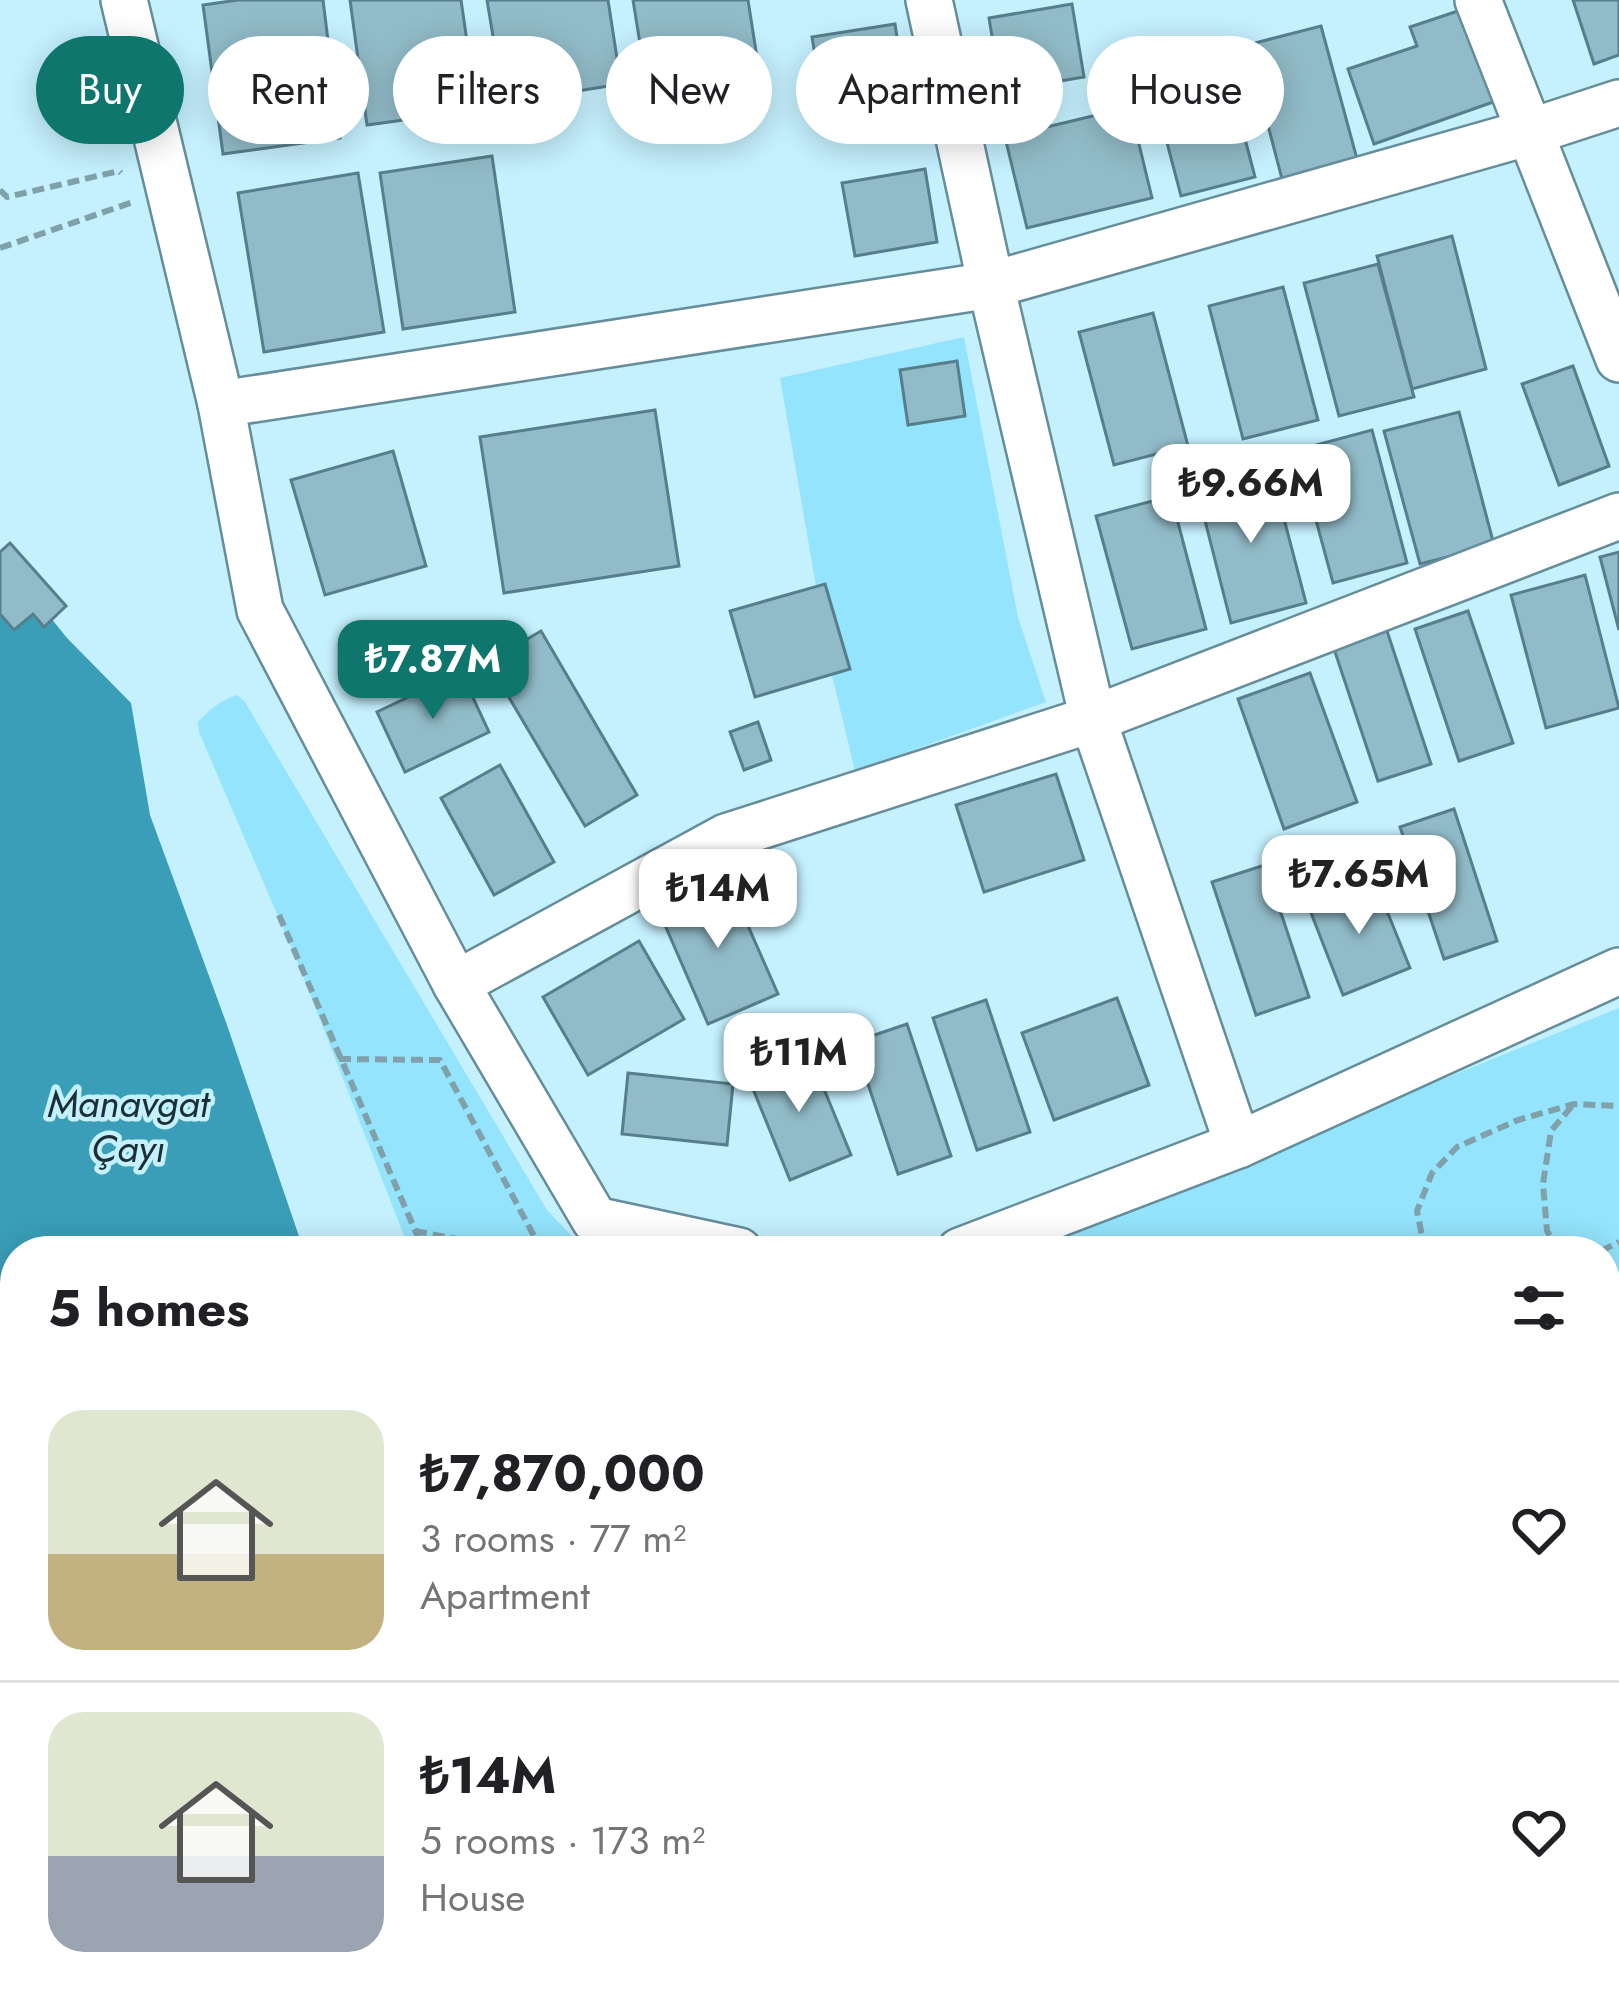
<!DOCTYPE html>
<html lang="en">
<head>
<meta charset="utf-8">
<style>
	:root { --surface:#fff; --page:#f6f6f6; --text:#202124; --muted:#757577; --line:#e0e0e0; --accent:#0f766e }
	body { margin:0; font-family:Jost,sans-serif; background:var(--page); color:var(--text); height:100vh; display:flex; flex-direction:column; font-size:45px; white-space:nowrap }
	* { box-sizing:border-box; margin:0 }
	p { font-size:39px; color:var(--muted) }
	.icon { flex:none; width:66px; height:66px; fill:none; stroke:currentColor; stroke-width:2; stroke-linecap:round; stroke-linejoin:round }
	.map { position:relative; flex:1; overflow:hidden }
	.panel { position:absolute; left:0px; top:1236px; width:1620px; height:768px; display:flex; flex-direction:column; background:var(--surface); border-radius:48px 48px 0 0; box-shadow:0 6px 30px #0003 }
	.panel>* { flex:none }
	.hud { position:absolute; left:36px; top:36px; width:1548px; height:108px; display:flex; gap:24px }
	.price { position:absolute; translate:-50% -102px; padding:0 27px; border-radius:24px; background:#fff; color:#222; font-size:39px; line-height:78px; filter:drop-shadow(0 3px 6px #0008) }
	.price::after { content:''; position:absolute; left:50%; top:72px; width:36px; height:27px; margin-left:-18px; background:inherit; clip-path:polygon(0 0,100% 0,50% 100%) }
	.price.current { background:var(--accent); color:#fff }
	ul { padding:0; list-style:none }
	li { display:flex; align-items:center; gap:36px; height:300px; padding:0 48px }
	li+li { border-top:3px solid var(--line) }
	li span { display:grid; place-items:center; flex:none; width:336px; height:240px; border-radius:36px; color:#555 }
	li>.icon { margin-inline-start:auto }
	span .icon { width:144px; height:144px; fill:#fffc; stroke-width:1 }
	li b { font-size:51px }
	h2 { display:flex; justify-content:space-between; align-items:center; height:144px; padding:0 48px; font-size:51px }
	.chip { padding:0 42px; border-radius:54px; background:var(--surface); box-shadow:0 6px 30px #0003; font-size:42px; line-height:108px }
	.chip.current { background:var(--accent); color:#fff }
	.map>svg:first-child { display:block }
	.green { fill:#93e4fc }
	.water { fill:#3a9eb8 }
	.building { fill:#91bbc8; stroke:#567e8b; stroke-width:3 }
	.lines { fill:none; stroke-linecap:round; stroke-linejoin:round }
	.minor-casing { stroke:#658d9a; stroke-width:50 }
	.path { stroke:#80a0aa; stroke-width:6; stroke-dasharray:12 6; stroke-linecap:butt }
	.minor { stroke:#fff; stroke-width:45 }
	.labels { text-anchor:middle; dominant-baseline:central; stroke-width:9; stroke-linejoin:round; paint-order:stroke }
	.water-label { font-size:39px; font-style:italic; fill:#1a3036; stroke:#c5f0fe }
</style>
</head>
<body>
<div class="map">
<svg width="1619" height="2004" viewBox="0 0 1619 2004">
	<rect width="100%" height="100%" fill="#c5f0fe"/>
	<g class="green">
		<path d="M964 337 1018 617 1046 702 855 771 830 667 780 378Z"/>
		<path d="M237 695 245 702 547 1210 570 1234 595 1251H410L298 963 199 732 198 722C209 710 221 700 237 695Z"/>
		<path d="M1619 1008V1303L1605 1310V1251H1018Z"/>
		<path d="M0 1355 15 1377V1638L0 1616Z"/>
		<path d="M376 1989H646L660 2004H460L442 1995 417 2004H386Z"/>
	</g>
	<g class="water">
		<path d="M0 555 67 638 131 703 150 815 227 1025 304 1251H15V1377L0 1355Z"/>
		<path d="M1619 1353V1670L1605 1674V1359Z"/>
		<path d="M646 1989H1188L1186 2004H660Z"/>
	</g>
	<g class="building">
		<path d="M238 0H323L340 138 223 154 203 5Z"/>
		<path d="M350 0H461L477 110 367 125Z"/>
		<path d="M487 0H608L621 84 504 103Z"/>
		<path d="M633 0H748L758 64 646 81Z"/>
		<path d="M1573 0H1619V55L1594 64Z"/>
		<path d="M1072 4 1084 77 1001 91 989 18Z"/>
		<path d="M1464 9 1496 101 1374 144 1348 69 1417 46 1410 27Z"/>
		<path d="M895 24 906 97 824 110 812 37Z"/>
		<path d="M1321 26 1357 159 1282 179 1247 45Z"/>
		<path d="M1220 43 1255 177 1181 196 1146 63Z"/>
		<path d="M1130 107 1152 198 1027 228 1005 137Z"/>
		<path d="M492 156 515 312 403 329 380 173Z"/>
		<path d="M925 169 937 242 855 256 842 183Z"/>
		<path d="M358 173 384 332 264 352 238 193Z"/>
		<path d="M1452 236 1486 369 1412 389 1377 256Z"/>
		<path d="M1378 264 1414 397 1339 416 1304 283Z"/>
		<path d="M1283 287 1318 420 1243 439 1209 306Z"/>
		<path d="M1153 313 1188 446 1114 465 1079 332Z"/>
		<path d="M957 361 965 416 908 425 900 370Z"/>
		<path d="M1573 366 1609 466 1559 485 1522 384Z"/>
		<path d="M655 410 679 566 504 593 480 437Z"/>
		<path d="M1459 412 1494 545 1420 564 1384 431Z"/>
		<path d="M1372 430 1407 563 1333 583 1297 450Z"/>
		<path d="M393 451 426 566 325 595 291 480Z"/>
		<path d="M1271 469 1306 603 1231 623 1197 489Z"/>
		<path d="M1171 496 1206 629 1132 649 1096 516Z"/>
		<path d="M10 543 66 606 44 627 33 614 14 630 0 614V552Z"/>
		<path d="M1619 552V630L1600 557Z"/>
		<path d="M1585 575 1619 708 1546 728 1511 595Z"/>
		<path d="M825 584 850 669 755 697 730 611Z"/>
		<path d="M1468 611 1513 743 1459 761 1415 629Z"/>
		<path d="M541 631 637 795 585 826 488 662Z"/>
		<path d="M1387 631 1431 764 1378 781 1334 649Z"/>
		<path d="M461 672 489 732 405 772 377 712Z"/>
		<path d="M1310 673 1357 802 1284 829 1238 699Z"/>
		<path d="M758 722 771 760 744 770 730 732Z"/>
		<path d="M500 765 554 862 494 895 441 798Z"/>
		<path d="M1056 774 1084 860 984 892 956 805Z"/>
		<path d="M1454 809 1497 941 1444 959 1400 827Z"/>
		<path d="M1265 865 1309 997 1256 1015 1212 882Z"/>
		<path d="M727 878 778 994 708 1024 658 909Z"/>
		<path d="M1374 879 1410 968 1343 995 1308 905Z"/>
		<path d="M639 941 684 1019 588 1075 543 997Z"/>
		<path d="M1117 998 1149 1085 1054 1120 1022 1033Z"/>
		<path d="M986 1000 1030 1132 977 1150 933 1018Z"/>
		<path d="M907 1024 951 1156 898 1174 854 1042Z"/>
		<path d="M808 1050 851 1155 790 1180 747 1074Z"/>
		<path d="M628 1073 733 1084 727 1145 622 1134Z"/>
		<path d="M0 1761 15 1786V1810L0 1819Z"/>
		<path d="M15 1818V1904L0 1879V1827Z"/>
		<path d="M1605 1956 1619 1978V2004H1565L1560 1996 1545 2004 1535 1989H1605Z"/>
		<path d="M156 1989 165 2004H89L152 1989Z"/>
	</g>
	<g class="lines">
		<g class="minor-casing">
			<g id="minor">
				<path d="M124 0 221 404 991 285 1530 132 1619 103"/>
				<path d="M929 0 991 285 1093 719 1238 1145"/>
				<path d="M1478 0 1619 359"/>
				<path d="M221 404 260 610 456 984 595 1220 739 1251"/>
				<path d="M456 984 726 837 1093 719 1619 516"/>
				<path d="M960 1251 1238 1145 1619 971"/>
				<path d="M0 1655 15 1677"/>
				<path d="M220 1989 228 2004"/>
				<path d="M0 1999 41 1989"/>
			</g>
		</g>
		<g class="path">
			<path d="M0 190 7 197 119 171 121 173"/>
			<path d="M0 248 133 202"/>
			<path d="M279 915 424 1251"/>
			<path d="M339 1059 440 1060 542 1251"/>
			<path d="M415 1231 519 1251"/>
			<path d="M1425 1251 1417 1211 1432 1173 1457 1147 1518 1120 1574 1104 1619 1106"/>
			<path d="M1559 1251 1547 1231 1543 1184 1551 1131 1573 1105"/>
			<path d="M1601 1251 1619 1242"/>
			<path d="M0 1574 15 1604"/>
			<path d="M1605 1736 1619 1734"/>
			<path d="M492 1989 512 2004"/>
			<path d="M1250 2004 1251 1989"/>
		</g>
		<use href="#minor" class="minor"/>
	</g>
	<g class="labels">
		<g class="water-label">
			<text x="128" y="1103">Manavgat<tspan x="128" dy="45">Çayı</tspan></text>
		</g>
	</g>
</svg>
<b class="price" style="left:1251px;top:546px">₺9.66M</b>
<b class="price current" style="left:433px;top:722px">₺7.87M</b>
<b class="price" style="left:1359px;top:937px">₺7.65M</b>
<b class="price" style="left:718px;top:951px">₺14M</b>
<b class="price" style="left:799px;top:1115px">₺11M</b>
<div class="hud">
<a class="chip current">Buy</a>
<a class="chip">Rent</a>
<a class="chip">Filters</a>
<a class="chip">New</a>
<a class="chip">Apartment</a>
<a class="chip">House</a>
</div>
<section class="panel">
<h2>5 homes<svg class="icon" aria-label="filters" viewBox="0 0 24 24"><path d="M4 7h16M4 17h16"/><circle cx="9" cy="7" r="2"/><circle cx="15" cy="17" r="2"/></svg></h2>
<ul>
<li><span style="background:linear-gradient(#dfe7d0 60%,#c2b280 0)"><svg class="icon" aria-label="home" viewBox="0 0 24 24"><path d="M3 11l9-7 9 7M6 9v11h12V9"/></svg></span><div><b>₺7,870,000</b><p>3 rooms · 77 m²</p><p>Apartment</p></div><svg class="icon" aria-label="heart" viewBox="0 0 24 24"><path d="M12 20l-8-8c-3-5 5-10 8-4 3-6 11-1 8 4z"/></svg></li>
<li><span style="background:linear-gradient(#dfe7d0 60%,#9aa5b1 0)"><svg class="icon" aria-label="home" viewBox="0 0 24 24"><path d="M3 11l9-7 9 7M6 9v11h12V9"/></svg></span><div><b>₺14M</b><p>5 rooms · 173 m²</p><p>House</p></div><svg class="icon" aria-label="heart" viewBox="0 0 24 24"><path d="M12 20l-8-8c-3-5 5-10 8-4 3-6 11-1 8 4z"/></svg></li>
</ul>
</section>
</div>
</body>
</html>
